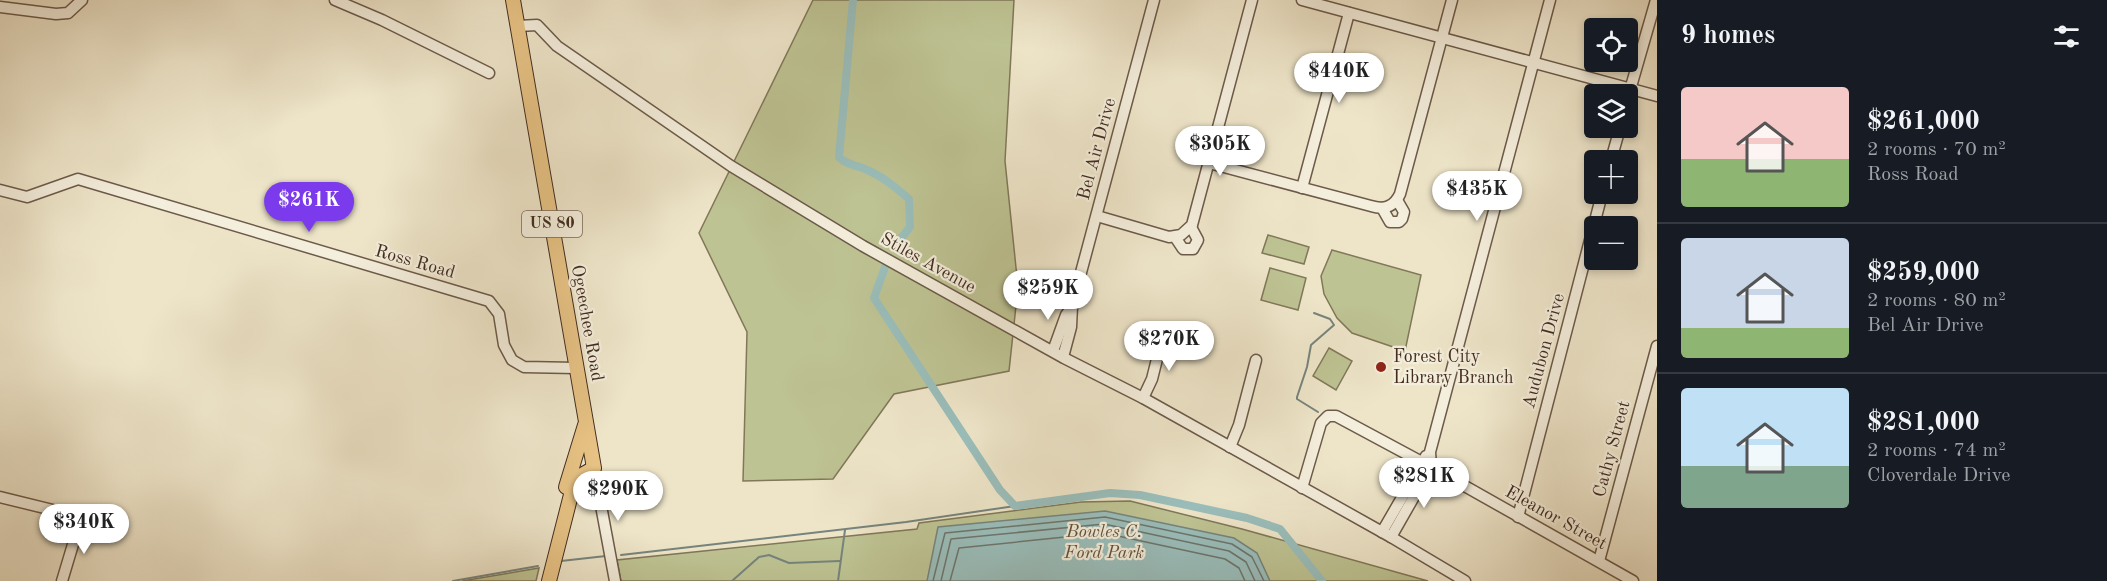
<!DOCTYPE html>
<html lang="en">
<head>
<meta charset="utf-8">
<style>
	:root { --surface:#171b24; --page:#20242c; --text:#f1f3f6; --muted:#9ea1a6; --line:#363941; --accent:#7c3aed }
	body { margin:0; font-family:"Old Standard TT",serif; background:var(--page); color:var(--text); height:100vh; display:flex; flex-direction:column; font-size:22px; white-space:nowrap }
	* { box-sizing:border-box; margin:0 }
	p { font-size:20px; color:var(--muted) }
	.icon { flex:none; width:33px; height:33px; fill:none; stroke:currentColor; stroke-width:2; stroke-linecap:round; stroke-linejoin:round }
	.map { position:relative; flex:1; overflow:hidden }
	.panel { display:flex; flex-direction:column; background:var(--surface); width:450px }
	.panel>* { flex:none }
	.buttons { position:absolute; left:1584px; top:18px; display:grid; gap:12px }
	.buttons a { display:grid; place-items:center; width:54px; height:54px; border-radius:6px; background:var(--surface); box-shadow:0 3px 9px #0003; font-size:30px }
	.price { position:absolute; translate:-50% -51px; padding:0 14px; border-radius:21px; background:#fff; color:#222; font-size:20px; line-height:39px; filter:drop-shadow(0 2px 3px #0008) }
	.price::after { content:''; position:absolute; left:50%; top:36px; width:18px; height:14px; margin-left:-9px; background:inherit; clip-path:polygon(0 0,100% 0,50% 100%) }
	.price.on { background:var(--accent); color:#fff }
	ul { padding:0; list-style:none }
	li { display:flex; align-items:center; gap:18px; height:150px; padding:0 24px }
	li+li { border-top:2px solid var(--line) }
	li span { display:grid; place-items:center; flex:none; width:168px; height:120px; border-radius:6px; color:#555 }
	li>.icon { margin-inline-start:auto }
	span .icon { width:72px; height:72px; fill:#fffc; stroke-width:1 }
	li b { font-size:26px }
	h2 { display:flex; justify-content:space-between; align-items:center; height:72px; padding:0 24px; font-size:26px }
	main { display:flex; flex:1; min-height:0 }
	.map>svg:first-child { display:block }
	.green { fill:#bec393; stroke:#807859; stroke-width:1.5 }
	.water { fill:#9abebb; stroke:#76847d; stroke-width:1.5 }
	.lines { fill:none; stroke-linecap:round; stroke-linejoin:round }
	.shore { stroke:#6e756d; stroke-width:1.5 }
	.stream { stroke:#76847d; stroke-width:2 }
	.canal { stroke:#9abebb; stroke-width:8 }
	.minor-casing { stroke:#6c5a4a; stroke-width:13 }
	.major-casing { stroke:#412c1f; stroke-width:16 }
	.minor { stroke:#f4eedc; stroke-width:10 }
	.major { stroke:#e7c284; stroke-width:14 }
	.poi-dot { fill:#8f2418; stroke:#f4eedc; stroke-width:2 }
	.labels { text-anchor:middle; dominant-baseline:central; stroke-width:4.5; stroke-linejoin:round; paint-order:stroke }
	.shield { fill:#f4eedc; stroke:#776658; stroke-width:1.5 }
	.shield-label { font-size:16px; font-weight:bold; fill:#412c1f }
	.street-label { font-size:18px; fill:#412c1f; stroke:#f4eedc }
	.poi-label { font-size:18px; fill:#412c1f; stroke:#f4eedc; text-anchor:start }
	.park-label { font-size:18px; font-style:italic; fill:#60523c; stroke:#f4eedc }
</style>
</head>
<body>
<main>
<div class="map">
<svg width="1657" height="581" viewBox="0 0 1657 581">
	<rect width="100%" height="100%" fill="#eee5c9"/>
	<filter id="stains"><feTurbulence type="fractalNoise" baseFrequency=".00333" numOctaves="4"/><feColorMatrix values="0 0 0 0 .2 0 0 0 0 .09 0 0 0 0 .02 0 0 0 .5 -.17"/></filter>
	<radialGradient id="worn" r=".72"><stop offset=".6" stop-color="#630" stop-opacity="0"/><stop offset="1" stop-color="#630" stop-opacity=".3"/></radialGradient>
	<g class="green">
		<path d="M813 0H1014L1005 161 1018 287 1009 371 894 394 833 479 743 481 747 332 699 233Z"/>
		<path d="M1268 235 1309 247 1304 264 1262 253Z"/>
		<path d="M1332 250 1421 275 1405 351 1352 333 1337 318 1324 294 1321 276Z"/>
		<path d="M1270 268 1306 278 1298 310 1261 300Z"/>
		<path d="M1329 348 1352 361 1336 390 1313 376Z"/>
		<path d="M1130 501 1242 529 1428 581H621L617 560 917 529 919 523 1081 502Z"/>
		<path d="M539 568 536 581H462Z"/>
	</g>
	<path class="water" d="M1105 511 1234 538 1257 553 1270 581H927L938 527Z"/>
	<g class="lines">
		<g class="shore">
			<path d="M933 581 945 533 1105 517 1232 544 1252 557 1264 581"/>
			<path d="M941 581 951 539 1104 524 1229 551 1246 562 1255 581"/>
			<path d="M950 581 959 548 1104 533 1225 559 1239 568 1245 581"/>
		</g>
		<g class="stream">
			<path d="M1314 313 1330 319 1334 325 1311 345 1307 367 1297 397V399L1318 412"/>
			<path d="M621 555 906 522 1015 506"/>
			<path d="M561 561 606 556"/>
			<path d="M453 581 538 566"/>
			<path d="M732 581 759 557 769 555 789 563 840 561"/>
			<path d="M838 581 845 530"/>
		</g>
		<g class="canal">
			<path d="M853 0 839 157C846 165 856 165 865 169 882 176 895 187 909 199L910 227 895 246"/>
			<path d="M885 267 874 298 1000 490 1015 506 1110 493 1140 495 1247 518 1280 529 1322 581"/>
		</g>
		<g class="minor-casing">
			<g id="minor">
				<path d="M335 0 382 20 489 73"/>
				<path d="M1302 0 1657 96"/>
				<path d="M0 7 56 14 68 13 82 0"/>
				<path d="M518 26 537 25 557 46 731 166 863 246 1064 358 1143 398 1391 537 1465 581"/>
				<path d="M1628 97 1656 0"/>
				<path d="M1611 160 1620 128"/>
				<path d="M1209 163 1371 206C1384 210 1394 207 1400 194L1452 0"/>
				<path d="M1302 188 1349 13"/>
				<path d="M0 190 27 197 78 179 489 301 499 314 504 345 512 360 524 367 576 368"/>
				<path d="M1382 208 1390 222H1399L1402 219 1404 212 1397 200"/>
				<path d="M1097 216 1169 237 1181 235 1192 225 1252 0"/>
				<path d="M1175 237 1183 249H1193L1198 240 1191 227"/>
				<path d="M1053 351 1066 315 1072 307"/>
				<path d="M1063 357 1071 327 1072 306 1154 0"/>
				<path d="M1143 398 1152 379 1163 335"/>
				<path d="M1230 447 1239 425 1256 360"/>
				<path d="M594 468 615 581"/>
				<path d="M1302 488 1321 423 1328 416H1336L1431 467 1633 581"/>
				<path d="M0 497 73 515 80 521 62 581"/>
				<path d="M1518 517 1602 194"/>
				<path d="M1382 532 1426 456"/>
				<path d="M1391 537 1431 467 1430 452 1550 0"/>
				<path d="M1599 561 1657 346"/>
			</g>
		</g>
		<g class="major-casing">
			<g id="major">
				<path d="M513 0 594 468 575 479 549 581"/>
				<path d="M566 487 585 425"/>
			</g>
		</g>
		<use href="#minor" class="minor"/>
		<use href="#major" class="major"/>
	</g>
	<circle class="poi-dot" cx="1381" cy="367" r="6"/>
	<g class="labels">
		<rect class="shield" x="522" y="211" width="60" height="26" rx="4.5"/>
		<g class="shield-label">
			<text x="552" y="224">US 80</text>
		</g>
		<g class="street-label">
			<text transform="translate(1097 149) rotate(-75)">Bel Air Drive</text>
			<text transform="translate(415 262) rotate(16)">Ross Road</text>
			<text transform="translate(928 263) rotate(29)">Stiles Avenue</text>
			<text transform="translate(587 323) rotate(80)">Ogeechee Road</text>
			<text transform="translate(1544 351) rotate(-75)">Audubon Drive</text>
			<text transform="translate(1612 449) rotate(-75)">Cathy Street</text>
			<text transform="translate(1556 518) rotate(29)">Eleanor Street</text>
		</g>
		<g class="poi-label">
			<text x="1393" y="357">Forest City<tspan x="1393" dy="21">Library Branch</tspan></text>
		</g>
		<g class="park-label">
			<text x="1104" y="532">Bowles C.<tspan x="1104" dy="21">Ford Park</tspan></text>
		</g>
	</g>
	<rect width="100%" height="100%" filter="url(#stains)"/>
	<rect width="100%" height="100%" fill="url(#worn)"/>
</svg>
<div class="buttons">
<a><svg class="icon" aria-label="locate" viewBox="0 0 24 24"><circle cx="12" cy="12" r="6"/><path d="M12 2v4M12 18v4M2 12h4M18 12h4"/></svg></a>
<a><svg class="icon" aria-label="layers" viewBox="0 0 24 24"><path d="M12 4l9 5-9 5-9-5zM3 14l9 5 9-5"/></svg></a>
<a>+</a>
<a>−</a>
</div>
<b class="price" style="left:1339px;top:104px">$440K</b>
<b class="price" style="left:1220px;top:177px">$305K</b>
<b class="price" style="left:1477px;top:222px">$435K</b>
<b class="price on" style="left:309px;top:233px">$261K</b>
<b class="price" style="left:1048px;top:321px">$259K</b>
<b class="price" style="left:1169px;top:372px">$270K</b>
<b class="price" style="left:1424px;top:509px">$281K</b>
<b class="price" style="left:618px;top:522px">$290K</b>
<b class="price" style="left:84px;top:555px">$340K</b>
</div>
<section class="panel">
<h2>9 homes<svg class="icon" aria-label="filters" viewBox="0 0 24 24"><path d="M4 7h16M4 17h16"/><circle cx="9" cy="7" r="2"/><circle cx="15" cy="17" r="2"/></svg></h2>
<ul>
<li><span style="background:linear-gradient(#f6c9c9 60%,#8fb573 0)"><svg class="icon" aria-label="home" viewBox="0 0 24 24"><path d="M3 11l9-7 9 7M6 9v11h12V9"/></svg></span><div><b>$261,000</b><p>2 rooms · 70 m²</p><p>Ross Road</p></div></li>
<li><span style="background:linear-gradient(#c9d6e8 75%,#8fb573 0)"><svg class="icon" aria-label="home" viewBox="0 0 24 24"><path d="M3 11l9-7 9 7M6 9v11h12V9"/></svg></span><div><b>$259,000</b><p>2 rooms · 80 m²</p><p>Bel Air Drive</p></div></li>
<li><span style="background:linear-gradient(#bfe0f5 65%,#7fa58c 0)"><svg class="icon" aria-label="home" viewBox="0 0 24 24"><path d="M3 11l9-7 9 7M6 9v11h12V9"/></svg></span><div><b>$281,000</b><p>2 rooms · 74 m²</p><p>Cloverdale Drive</p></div></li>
</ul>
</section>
</main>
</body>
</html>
